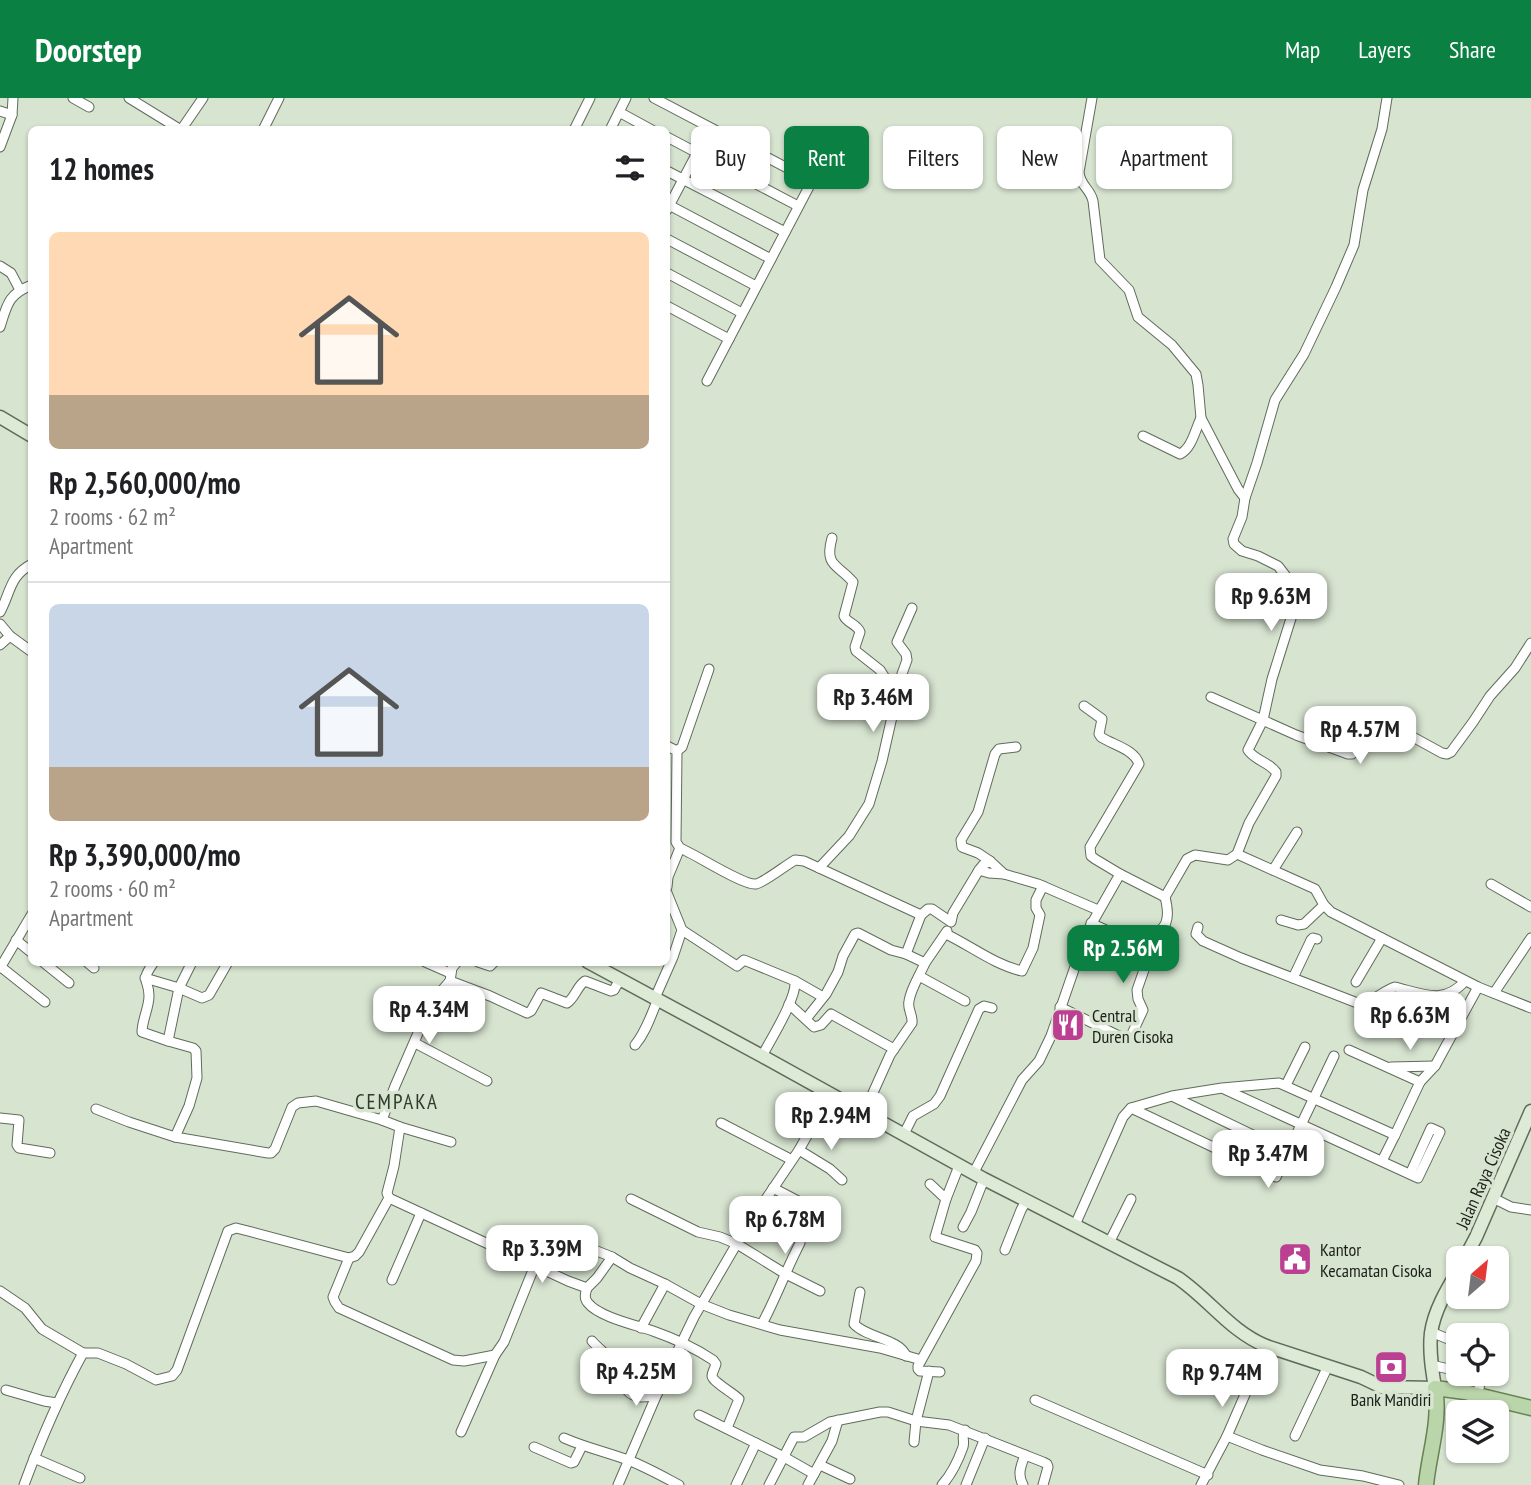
<!DOCTYPE html>
<html lang="en">
<head>
<meta charset="utf-8">
<style>
	:root { --surface:#fff; --page:#f6f6f6; --text:#202124; --muted:#757577; --line:#e0e0e0; --accent:#0b8043 }
	body { margin:0; font-family:"PT Sans Narrow",sans-serif; background:var(--page); color:var(--text); height:100vh; display:flex; flex-direction:column; font-size:26px; white-space:nowrap }
	* { box-sizing:border-box; margin:0 }
	p { font-size:23px; color:var(--muted) }
	.icon { flex:none; width:38px; height:38px; fill:none; stroke:currentColor; stroke-width:2; stroke-linecap:round; stroke-linejoin:round }
	.map { position:relative; flex:1; overflow:hidden }
	.panel { position:absolute; left:28px; top:28px; width:642px; height:840px; display:flex; flex-direction:column; background:var(--surface); border-radius:10px; box-shadow:0 2px 5px #0004 }
	.panel>* { flex:none }
	.banner { position:absolute; left:691px; top:28px; width:665px; height:63px; display:flex; gap:14px }
	.needle { width:46px; rotate:28deg }
	.controls { position:absolute; left:1446px; top:1148px; display:grid; gap:14px }
	.controls a { display:grid; place-items:center; width:63px; height:63px; border-radius:10px; background:var(--surface); box-shadow:0 2px 5px #0004; font-size:35px }
	.price { position:absolute; translate:-50% -60px; padding:0 16px; border-radius:14px; background:#fff; color:#222; font-size:23px; line-height:46px; filter:drop-shadow(0 2px 4px #0008) }
	.price::after { content:''; position:absolute; left:50%; top:42px; width:21px; height:16px; margin-left:-10px; background:inherit; clip-path:polygon(0 0,100% 0,50% 100%) }
	.price.on { background:var(--accent); color:#fff }
	ul { padding:0; list-style:none }
	li { display:grid; align-content:center; gap:14px; height:371px; padding:0 21px }
	li+li { border-top:2px solid var(--line) }
	li span { display:grid; place-items:center; height:217px; border-radius:10px; color:#555 }
	li>.icon { margin-inline-start:auto }
	span .icon { width:126px; height:126px; fill:#fffc; stroke-width:1 }
	li b { font-size:30px }
	h2 { display:flex; justify-content:space-between; align-items:center; height:84px; padding:0 21px; font-size:30px }
	.pill { padding:0 24px; border-radius:10px; background:var(--surface); box-shadow:0 2px 5px #0004; font-size:24px; line-height:63px }
	.pill.on { background:var(--accent); color:#fff }
	header { display:flex; align-items:center; gap:42px; box-sizing:border-box; height:98px; padding:0 35px; background:var(--accent); color:#fff }
	header strong { font-size:33px }
	nav { display:flex; gap:38px; margin-inline-start:auto; font-size:24px }
	.map>svg:first-child { display:block }
	.lines { fill:none; stroke-linecap:round; stroke-linejoin:round }
	.street-casing { stroke:#606c5a; stroke-width:11 }
	.secondary-casing { stroke:#606c5a; stroke-width:15 }
	.primary-casing { stroke:#668354; stroke-width:17 }
	.street { stroke:#fff; stroke-width:9 }
	.secondary { stroke:#ddead5; stroke-width:12 }
	.primary { stroke:#bbd5ab; stroke-width:14 }
	.labels { text-anchor:middle; dominant-baseline:central; stroke-width:7; stroke-linejoin:round; paint-order:stroke }
	.poi-label { font-size:18px; fill:#1c2019; stroke:#d7e4d0; text-anchor:start }
	.street-label { font-size:18px; fill:#1c2019; stroke:#d7e4d0 }
	.quarter-label { font-size:21px; letter-spacing:2px; fill:#303b2a; stroke:#d7e4d0 }
</style>
</head>
<body>
<header>
<strong>Doorstep</strong>
<nav><a>Map</a><a>Layers</a><a>Share</a></nav>
</header>
<div class="map">
<svg width="1531" height="1387" viewBox="0 0 1531 1387">
	<rect width="100%" height="100%" fill="#d7e4d0"/>
	<g class="lines">
		<g class="street-casing">
			<g id="street">
				<path d="M73 0 89 9"/>
				<path d="M129 0 181 32"/>
				<path d="M654 0 812 83 707 283"/>
				<path d="M1092 0 1079 74C1080 88 1090 90 1093 103L1100 162 1129 192 1138 219 1172 247 1196 276 1198 287 1201 320 1238 391 1245 400"/>
				<path d="M1387 0 1382 31 1363 92 1354 147 1336 189 1304 256 1275 302 1257 365 1245 400 1242 419 1233 441 1234 446 1242 453 1258 458 1278 468 1292 486 1295 497 1293 514 1272 581 1263 622 1248 652C1254 662 1269 664 1276 674V678L1249 725 1237 756 1315 791 1324 807 1331 814 1478 889 1531 910"/>
				<path d="M0 13 12 17"/>
				<path d="M619 14 652 32"/>
				<path d="M181 32 203 0"/>
				<path d="M263 32 279 0"/>
				<path d="M574 32 590 0"/>
				<path d="M610 32 626 0"/>
				<path d="M667 39 798 108"/>
				<path d="M0 49 12 17 13 0"/>
				<path d="M667 73 785 134"/>
				<path d="M667 106 771 161"/>
				<path d="M667 112 710 30"/>
				<path d="M667 141 756 188"/>
				<path d="M0 168 11 175 20 192"/>
				<path d="M667 175 742 215"/>
				<path d="M667 208 729 241"/>
				<path d="M0 229C7 207 8 196 32 187"/>
				<path d="M1143 338 1180 356C1192 350 1195 332 1201 320"/>
				<path d="M832 440C824 469 838 466 853 484L844 518C847 525 857 526 860 534L855 549 856 553 880 572 895 596"/>
				<path d="M0 514C11 494 9 478 32 466"/>
				<path d="M0 526 10 538 32 554"/>
				<path d="M0 547 10 538"/>
				<path d="M1211 599 1296 637 1348 656H1352L1364 644 1368 643 1385 648C1396 643 1397 635 1411 638L1442 655 1447 656 1451 654 1473 624 1490 598 1515 570 1531 545"/>
				<path d="M1084 608 1102 621 1099 636 1101 639C1113 647 1134 651 1139 666L1090 749 1091 758 1095 761 1120 776 1165 799 1187 761 1195 757 1228 762 1237 756"/>
				<path d="M667 648 677 653 676 744 680 750C695 756 744 788 756 786 765 784 786 767 795 762L804 763 921 817 928 811H932L951 824 953 815 979 772 983 767 990 763 978 755 962 749 961 742 978 714 995 656 999 651 1016 649"/>
				<path d="M677 653 682 649 709 571"/>
				<path d="M990 763 1004 776 1038 786 1098 812"/>
				<path d="M819 770 849 738 869 706 882 663 894 610V598L907 562 906 556 897 544 912 510"/>
				<path d="M979 772 989 775 1004 776"/>
				<path d="M1273 772 1297 734"/>
				<path d="M1491 786 1531 809"/>
				<path d="M667 789 668 779 680 750"/>
				<path d="M1281 822 1298 827 1304 826 1324 807"/>
				<path d="M1091 825C1109 834 1125 839 1141 851"/>
				<path d="M1198 829 1196 836 1203 843 1241 860 1360 906C1374 904 1382 893 1395 889 1423 896 1444 907 1465 883"/>
				<path d="M682 832 737 868 744 862 795 883C797 900 771 941 762 958"/>
				<path d="M946 836C971 848 995 867 1022 873L1033 850 1040 817 1036 810V802L1043 788"/>
				<path d="M16 842 32 855"/>
				<path d="M906 856 925 865 947 833"/>
				<path d="M43 864 69 885"/>
				<path d="M87 864 94 870"/>
				<path d="M154 864C139 885 149 880 149 898 149 910 142 922 142 934L168 943 193 950 196 953 197 980 189 1008 175 1039"/>
				<path d="M192 864 179 890 202 900 209 897 228 864"/>
				<path d="M425 864 450 875"/>
				<path d="M478 864 490 868 494 864"/>
				<path d="M1 869 45 904"/>
				<path d="M0 870 32 816"/>
				<path d="M919 878 965 903"/>
				<path d="M145 880 179 890 168 943"/>
				<path d="M1293 880 1311 842 1313 840 1317 841"/>
				<path d="M450 883 490 898 527 915 531 913 541 895 567 905C575 900 577 888 585 883L611 893 614 892 620 881"/>
				<path d="M795 883 823 899"/>
				<path d="M1356 884 1382 840"/>
				<path d="M1494 895 1531 840"/>
				<path d="M655 900 673 859 682 832 667 795"/>
				<path d="M789 906 814 929 821 927 831 916 894 951"/>
				<path d="M1060 909 1125 941 1130 940 1143 912 1138 901 1137 892 1146 866 1139 859C1147 828 1176 842 1165 799"/>
				<path d="M806 921 826 896 838 874 843 858 855 836 858 835 891 852 906 856 921 817"/>
				<path d="M415 945 487 983"/>
				<path d="M635 947C646 934 651 917 658 901"/>
				<path d="M1349 952 1420 984"/>
				<path d="M1391 969 1435 968"/>
				<path d="M1286 987 1305 949"/>
				<path d="M1224 991 1418 1080 1440 1034 1431 1030 1410 1076"/>
				<path d="M1174 999 1288 1054"/>
				<path d="M1131 1010 1276 1079 1334 958"/>
				<path d="M862 1013 872 997 890 957 912 925C913 917 907 911 909 903 911 890 920 877 925 865"/>
				<path d="M0 1020 19 1022 17 1047 19 1050 50 1055"/>
				<path d="M382 1022 395 988 425 919 436 899 450 883 452 870 457 864"/>
				<path d="M721 1025 792 1062"/>
				<path d="M400 1029 451 1044"/>
				<path d="M904 1036 913 1018 934 1006 940 998 979 911 984 908 992 910"/>
				<path d="M799 1052 830 1071 842 1082"/>
				<path d="M1382 1063 1395 1037"/>
				<path d="M973 1076 1022 982 1039 963 1051 938 1087 834 1120 776"/>
				<path d="M930 1086 946 1101"/>
				<path d="M773 1090 798 1103"/>
				<path d="M389 1100 568 1183 587 1190 597 1180 612 1159 630 1170 665 1186 701 1206 729 1217 780 1232 880 1250 921 1262"/>
				<path d="M1493 1100 1511 1109 1531 1112"/>
				<path d="M631 1101 698 1134 720 1139 737 1146 784 1175 820 1193"/>
				<path d="M1075 1127 1123 1019 1131 1010 1172 998 1222 990 1279 985 1395 1037 1420 984 1435 968 1478 889"/>
				<path d="M963 1129 971 1114 984 1081"/>
				<path d="M577 1145 612 1159"/>
				<path d="M1109 1145 1131 1101"/>
				<path d="M1005 1152 1021 1112 1026 1103"/>
				<path d="M349 1160 333 1199 335 1204 339 1210 453 1262 464 1263 495 1257"/>
				<path d="M392 1182 421 1115"/>
				<path d="M587 1190C585 1196 584 1200 588 1205 599 1219 636 1227 653 1233 673 1240 695 1250 713 1262L716 1266C715 1270 712 1274 712 1278 713 1284 733 1295 739 1301L727 1330"/>
				<path d="M0 1193 25 1210 42 1231 83 1255"/>
				<path d="M860 1194 854 1226C867 1240 900 1241 906 1258"/>
				<path d="M1477 1199 1487 1204"/>
				<path d="M762 1226C776 1200 786 1172 800 1145"/>
				<path d="M641 1230 665 1186"/>
				<path d="M1431 1234 1453 1243"/>
				<path d="M592 1243C599 1251 609 1258 615 1267 624 1280 621 1297 641 1299 647 1299 652 1299 657 1296"/>
				<path d="M1431 1267 1458 1273"/>
				<path d="M940 1274 920 1273 918 1271V1268L976 1163 977 1155 975 1152 935 1139 946 1101 959 1068"/>
				<path d="M6 1292 44 1303 57 1305"/>
				<path d="M1477 1297 1483 1276"/>
				<path d="M1035 1302 1208 1377"/>
				<path d="M699 1317 784 1359 814 1376 808 1387"/>
				<path d="M461 1334 495 1257 504 1244 535 1167"/>
				<path d="M1227 1338 1262 1352 1320 1372 1363 1378 1399 1387"/>
				<path d="M1295 1338 1328 1268"/>
				<path d="M564 1340C584 1349 606 1354 628 1362 646 1369 662 1378 679 1387"/>
				<path d="M914 1344 916 1323 929 1273"/>
				<path d="M534 1349 571 1365 574 1364 582 1348"/>
				<path d="M34 1360 80 1380"/>
				<path d="M820 1367 850 1381"/>
				<path d="M814 1376 832 1343 838 1322"/>
				<path d="M24 1387C41 1341 60 1297 83 1255H98L126 1266 156 1282 172 1278 177 1272 228 1133 236 1130 248 1133 349 1160 355 1158 359 1154 389 1100 387 1095 394 1068 400 1029 382 1022 316 1003 298 1005 292 1009 275 1051 271 1055H268L175 1039 129 1024 96 1011"/>
				<path d="M618 1387 657 1296 694 1219 743 1135 799 1052 808 1036 835 999"/>
				<path d="M736 1387 756 1345"/>
				<path d="M769 1387 794 1339H804L830 1324 880 1314H888L916 1323 949 1327 1043 1364 1047 1366 1048 1369 1043 1387"/>
				<path d="M942 1387C951 1377 958 1363 963 1349 965 1342 961 1340 965 1332"/>
				<path d="M966 1387 985 1340"/>
				<path d="M1023 1387C1017 1376 1021 1368 1025 1357"/>
				<path d="M1201 1387 1227 1338 1266 1248"/>
			</g>
		</g>
		<g class="secondary-casing">
			<g id="secondary">
				<path d="M0 319 32 338"/>
				<path d="M588 864 762 958 984 1081 1178 1180C1210 1202 1230 1233 1266 1248L1361 1279 1382 1289 1435 1290C1432 1272 1429 1253 1431 1235 1434 1213 1447 1191 1458 1173"/>
				<path d="M1465 1160 1476 1139 1531 1013"/>
			</g>
		</g>
		<g class="primary-casing">
			<path id="primary" d="M1426 1387C1429 1355 1441 1323 1435 1290L1465 1294 1531 1310"/>
		</g>
		<use href="#street" class="street"/>
		<use href="#secondary" class="secondary"/>
		<use href="#primary" class="primary"/>
	</g>
	<defs>
		<g id="restaurant-square" transform="scale(1.75)"><rect x="-9" y="-9" width="18" height="18" rx="4" fill="#bc4091" stroke="#d7e4d0"/><path d="M-5-6h1v4h1v-4h1v4h1v-4h1v5L-1.5 .5V6h-2V.5L-5-1ZM5-6V6H3V1.5H1.5Q1.5-4 5-6Z" fill="#fff"/></g>
		<g id="civic-square" transform="scale(1.75)"><rect x="-9" y="-9" width="18" height="18" rx="4" fill="#bc4091" stroke="#d7e4d0"/><path d="M-.6-6.5H3V-4.5H.6V-3L4-1V1h2V6H-6V1h2V-1L-.6-3ZM-1.2 2.5V6h2.4V2.5Z" fill="#fff"/></g>
		<g id="bank-square" transform="scale(1.75)"><rect x="-9" y="-9" width="18" height="18" rx="4" fill="#bc4091" stroke="#d7e4d0"/><path d="M-6-4H6V4H-6ZM0-2.3a2.3 2.3 0 1 0 0 4.6a2.3 2.3 0 1 0 0-4.6Z" fill="#fff"/></g>
	</defs>
	<g fill-rule="evenodd">
		<use href="#restaurant-square" x="1068" y="927"/>
		<use href="#civic-square" x="1295" y="1161"/>
		<use href="#bank-square" x="1391" y="1269"/>
	</g>
	<g class="labels">
		<g class="poi-label">
			<text x="1092" y="917">Central<tspan x="1092" dy="21">Duren Cisoka</tspan></text>
			<text x="1320" y="1151">Kantor<tspan x="1320" dy="21">Kecamatan Cisoka</tspan></text>
			<text x="1391" y="1301" text-anchor="middle">Bank Mandiri</text>
		</g>
		<g class="street-label">
			<text transform="translate(1483 1080) rotate(-66)">Jalan Raya Cisoka</text>
		</g>
		<g class="quarter-label">
			<text x="397" y="1003">CEMPAKA</text>
		</g>
	</g>
</svg>
<div class="controls">
<a><svg class="needle" viewBox="-14 -14 28 28"><path d="M0-13l5 13h-10z" fill="#e53935"/><path d="M0 13l5-13h-10z" fill="#757577"/></svg></a>
<a><svg class="icon" aria-label="locate" viewBox="0 0 24 24"><circle cx="12" cy="12" r="6"/><path d="M12 2v4M12 18v4M2 12h4M18 12h4"/></svg></a>
<a><svg class="icon" aria-label="layers" viewBox="0 0 24 24"><path d="M12 4l9 5-9 5-9-5zM3 14l9 5 9-5"/></svg></a>
</div>
<b class="price" style="left:1271px;top:535px">Rp 9.63M</b>
<b class="price" style="left:873px;top:636px">Rp 3.46M</b>
<b class="price" style="left:1360px;top:668px">Rp 4.57M</b>
<b class="price on" style="left:1123px;top:887px">Rp 2.56M</b>
<b class="price" style="left:429px;top:948px">Rp 4.34M</b>
<b class="price" style="left:1410px;top:954px">Rp 6.63M</b>
<b class="price" style="left:831px;top:1054px">Rp 2.94M</b>
<b class="price" style="left:1268px;top:1092px">Rp 3.47M</b>
<b class="price" style="left:785px;top:1158px">Rp 6.78M</b>
<b class="price" style="left:542px;top:1187px">Rp 3.39M</b>
<b class="price" style="left:636px;top:1310px">Rp 4.25M</b>
<b class="price" style="left:1222px;top:1311px">Rp 9.74M</b>
<div class="banner">
<a class="pill">Buy</a>
<a class="pill on">Rent</a>
<a class="pill">Filters</a>
<a class="pill">New</a>
<a class="pill">Apartment</a>
</div>
<section class="panel">
<h2>12 homes<svg class="icon" aria-label="filters" viewBox="0 0 24 24"><path d="M4 7h16M4 17h16"/><circle cx="9" cy="7" r="2"/><circle cx="15" cy="17" r="2"/></svg></h2>
<ul>
<li><span style="background:linear-gradient(#ffd9b3 75%,#b9a48a 0)"><svg class="icon" aria-label="home" viewBox="0 0 24 24"><path d="M3 11l9-7 9 7M6 9v11h12V9"/></svg></span><div><b>Rp 2,560,000/mo</b><p>2 rooms · 62 m²</p><p>Apartment</p></div></li>
<li><span style="background:linear-gradient(#c9d6e8 75%,#b9a48a 0)"><svg class="icon" aria-label="home" viewBox="0 0 24 24"><path d="M3 11l9-7 9 7M6 9v11h12V9"/></svg></span><div><b>Rp 3,390,000/mo</b><p>2 rooms · 60 m²</p><p>Apartment</p></div></li>
</ul>
</section>
</div>
</body>
</html>
